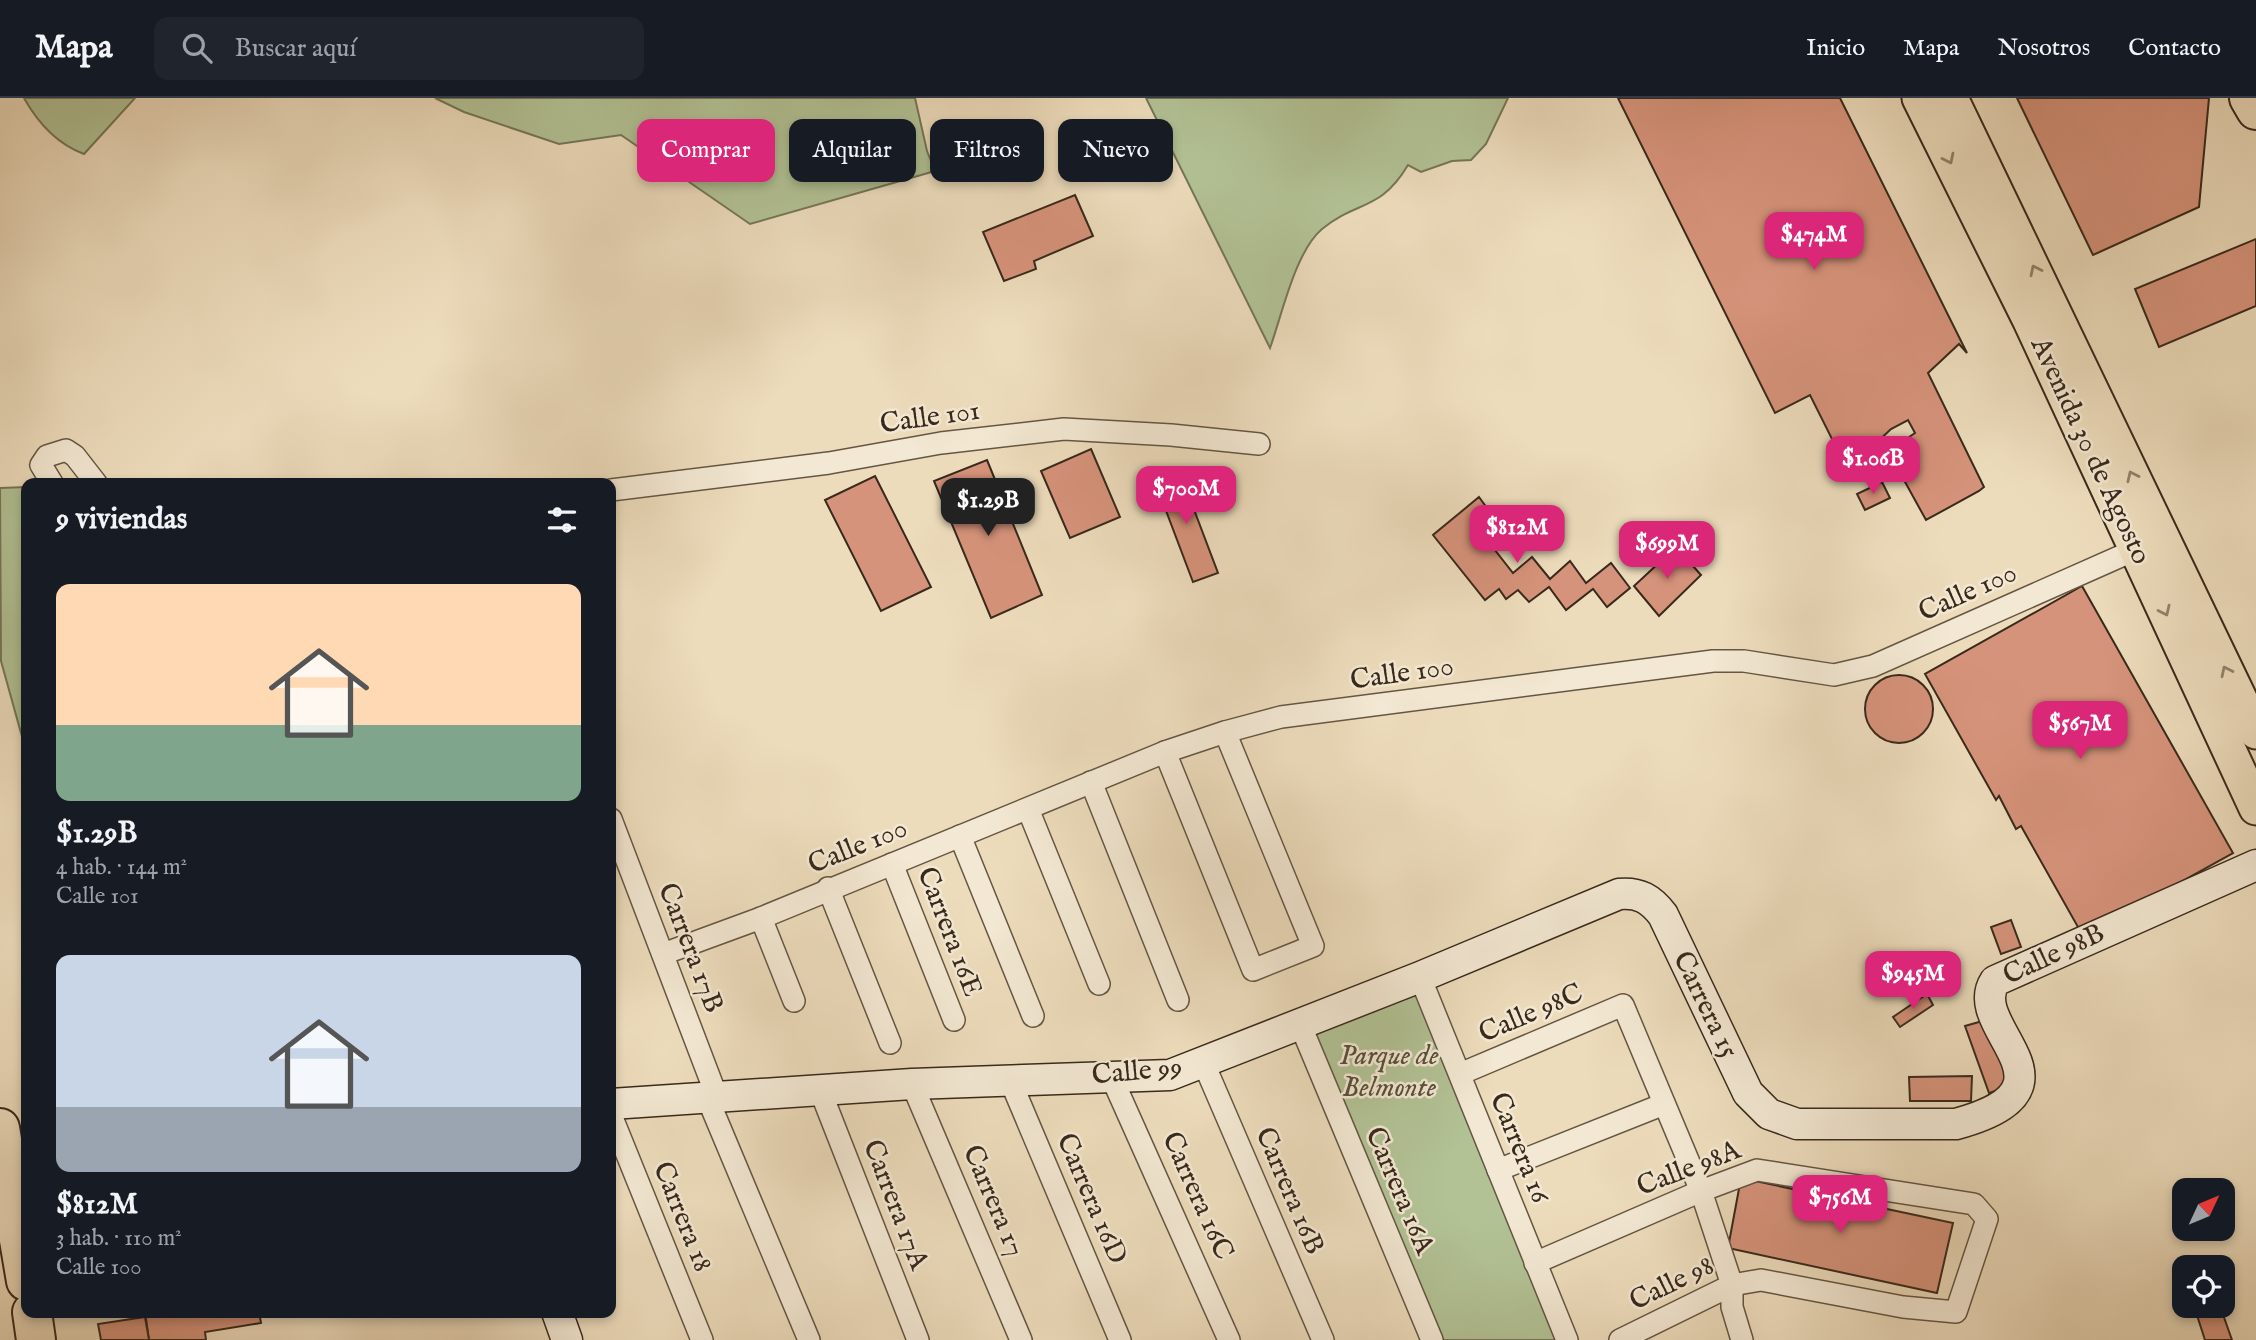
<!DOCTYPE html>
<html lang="es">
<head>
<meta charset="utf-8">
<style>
	:root { --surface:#171b24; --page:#20242c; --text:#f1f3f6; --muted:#9ea1a6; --line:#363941; --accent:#db2777 }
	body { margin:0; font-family:"IM FELL English",serif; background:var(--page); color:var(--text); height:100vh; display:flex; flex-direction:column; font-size:26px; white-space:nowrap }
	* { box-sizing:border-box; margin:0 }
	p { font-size:23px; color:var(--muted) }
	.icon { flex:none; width:38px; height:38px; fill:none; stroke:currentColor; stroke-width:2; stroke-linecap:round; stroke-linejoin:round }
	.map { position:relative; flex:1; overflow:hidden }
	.panel { position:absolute; left:21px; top:380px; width:595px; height:840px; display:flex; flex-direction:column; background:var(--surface); border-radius:14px; box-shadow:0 4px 10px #0003 }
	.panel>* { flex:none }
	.hud { position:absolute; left:637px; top:21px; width:665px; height:63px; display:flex; gap:14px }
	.needle { width:46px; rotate:46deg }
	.tools { position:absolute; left:2172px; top:1080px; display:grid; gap:14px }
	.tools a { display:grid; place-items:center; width:63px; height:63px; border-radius:14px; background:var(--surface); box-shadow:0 4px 10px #0003; font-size:35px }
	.price { position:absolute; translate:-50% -60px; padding:0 16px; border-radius:14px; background:var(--accent); color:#fff; font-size:23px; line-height:46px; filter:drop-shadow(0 2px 4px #0008) }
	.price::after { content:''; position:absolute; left:50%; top:42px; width:21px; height:16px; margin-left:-10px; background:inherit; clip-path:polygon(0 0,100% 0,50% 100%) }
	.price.current { background:#222; color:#fff }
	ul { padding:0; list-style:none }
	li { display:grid; align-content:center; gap:14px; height:371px; padding:0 35px }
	li span { display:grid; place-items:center; height:217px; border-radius:14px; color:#555 }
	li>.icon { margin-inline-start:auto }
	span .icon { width:126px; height:126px; fill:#fffc; stroke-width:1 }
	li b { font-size:30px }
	h2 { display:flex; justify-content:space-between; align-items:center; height:84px; padding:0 35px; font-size:30px }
	.chip { padding:0 24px; border-radius:14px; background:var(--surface); box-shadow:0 4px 10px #0003; font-size:24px; line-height:63px }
	.chip.current { background:var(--accent); color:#fff }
	header { display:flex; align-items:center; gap:42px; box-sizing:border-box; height:98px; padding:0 35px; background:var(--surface); border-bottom:2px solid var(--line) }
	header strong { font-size:33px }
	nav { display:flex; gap:38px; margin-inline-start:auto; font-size:24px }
	.search { width:490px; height:63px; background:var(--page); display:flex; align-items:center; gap:18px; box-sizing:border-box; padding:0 24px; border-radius:14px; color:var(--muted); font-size:26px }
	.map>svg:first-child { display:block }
	.green { fill:#b2c295; stroke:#757658; stroke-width:2 }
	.building { fill:#d6937b; stroke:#38291c; stroke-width:2 }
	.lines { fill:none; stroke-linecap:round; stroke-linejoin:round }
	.street-casing { stroke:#655644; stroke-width:24 }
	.secondary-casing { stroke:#38291c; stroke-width:33 }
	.primary-casing { stroke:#38291c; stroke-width:37 }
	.highway-casing { stroke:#38291c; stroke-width:42 }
	.street { stroke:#f3e8d3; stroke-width:21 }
	.secondary { stroke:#f3e8d3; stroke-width:30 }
	.primary { stroke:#eddcbc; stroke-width:33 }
	.highway { stroke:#eddcbc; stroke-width:38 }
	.oneway { stroke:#92826c }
	.labels { text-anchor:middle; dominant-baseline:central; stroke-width:5; stroke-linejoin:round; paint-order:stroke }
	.street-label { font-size:28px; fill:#38291c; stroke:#f3e8d3 }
	.park-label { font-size:28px; font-style:italic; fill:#564f3a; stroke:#f3e8d3 }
</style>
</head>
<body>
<header>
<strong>Mapa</strong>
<div class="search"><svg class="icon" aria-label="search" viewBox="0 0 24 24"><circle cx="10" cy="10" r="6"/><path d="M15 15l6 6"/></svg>Buscar aquí</div>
<nav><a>Inicio</a><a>Mapa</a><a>Nosotros</a><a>Contacto</a></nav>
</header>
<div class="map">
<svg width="2256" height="1242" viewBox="0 0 2256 1242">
	<rect width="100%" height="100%" fill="#eddcbc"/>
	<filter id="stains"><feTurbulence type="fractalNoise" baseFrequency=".00286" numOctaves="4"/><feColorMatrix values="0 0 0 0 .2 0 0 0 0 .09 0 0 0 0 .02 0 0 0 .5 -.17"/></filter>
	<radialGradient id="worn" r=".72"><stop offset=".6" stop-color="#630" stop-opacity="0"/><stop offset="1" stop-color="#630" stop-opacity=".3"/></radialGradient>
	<g class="green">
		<path d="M24 0H135L84 56C57 46 38 25 24 0Z"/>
		<path d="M435 0H915L927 53 935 73 750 126 621 37 559 46 464 14Z"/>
		<path d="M1146 0H1508L1486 46 1471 62 1452 63 1421 74 1408 67C1380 114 1357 102 1322 131 1295 154 1282 217 1270 250Z"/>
		<path d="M26 389V653L1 563 0 390Z"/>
		<path d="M1420 879 1567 1242H1432L1300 926Z"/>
	</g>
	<g class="building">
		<path d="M1618 0H1840L1967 255 1959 246 1928 275 1984 389 1979 393 1926 422 1888 353 1915 335 1908 322 1891 331 1872 349 1843 363 1810 297 1775 315Z"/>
		<path d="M2017 0H2209L2199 109 2093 157Z"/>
		<path d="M1075 97 1093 138 1034 163 1036 171 1004 183 983 134Z"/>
		<path d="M2256 141V208L2159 249 2135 191Z"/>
		<path d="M1091 351 1120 419 1070 440 1041 373Z"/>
		<path d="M987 362 1042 497 991 520 934 383Z"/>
		<path d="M1179 372 1218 475 1193 484 1154 381Z"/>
		<path d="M875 378 931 489 881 513 825 402Z"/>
		<path d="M1882 384 1890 400 1865 412 1857 396Z"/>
		<path d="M1479 399 1495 421 1480 433 1513 475 1532 459 1550 481 1570 463 1586 485 1611 465 1630 490 1607 509 1593 491 1566 512 1549 489 1529 504 1518 492 1506 501 1499 491 1485 502 1433 437Z"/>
		<path d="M1676 449 1701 477 1659 518 1634 488Z"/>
		<path d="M2082 488 2233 755 2083 838 2021 728 2016 731 1999 698 1996 702 1925 576Z"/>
		<circle cx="1899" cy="611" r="34"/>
		<path d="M2011 822 2021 849 2001 856 1991 829Z"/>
		<path d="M1927 896 1933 907 1900 929 1893 919Z"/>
		<path d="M1986 922 2011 988 1989 995 1965 928Z"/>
		<path d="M1972 978 1971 1003H1910L1909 979Z"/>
		<path d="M1741 1080 1953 1125 1937 1195 1728 1150Z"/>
		<path d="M2194 1208H2220L2232 1242H2205Z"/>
		<path d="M145 1214H259L261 1225 205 1234 206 1242H149Z"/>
		<path d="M145 1219 149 1242H101L98 1226Z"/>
	</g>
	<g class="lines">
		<g class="street-casing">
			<g id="street">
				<path d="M52 385 41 367 47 358 66 352 75 358 96 385"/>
				<path d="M611 392 829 365 941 345 1064 331 1171 337 1259 346"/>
				<path d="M1165 654 1253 872 1313 848 1225 634"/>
				<path d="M1091 684 1178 902"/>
				<path d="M1028 711 1099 886"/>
				<path d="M611 721 717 999"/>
				<path d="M960 738 1033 918"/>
				<path d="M892 766 954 922"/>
				<path d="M828 790 890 945"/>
				<path d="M761 820 794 903"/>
				<path d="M663 856 761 820 1165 654 1225 634 1281 619 1713 563H1744L1834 577 1873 568 2146 447"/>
				<path d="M1420 879 1567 1242"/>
				<path d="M1300 926 1432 1242"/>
				<path d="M1204 966 1323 1242"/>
				<path d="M1460 976 1623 907 1701 1093 1732 1187V1209L1742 1242"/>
				<path d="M1111 978 1229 1242"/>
				<path d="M1010 982 1120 1242"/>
				<path d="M912 986 1021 1242"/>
				<path d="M820 992 918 1242"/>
				<path d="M707 999 809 1242"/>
				<path d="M611 1017 702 1242"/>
				<path d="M1498 1072 1664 1006"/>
				<path d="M1535 1165 1701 1093 1757 1072 1974 1106 1987 1121 1956 1214 1903 1209 1761 1182 1732 1187 1620 1242"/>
			</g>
		</g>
		<g class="secondary-casing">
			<g id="secondary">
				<path d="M611 1006 912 986 1170 977 1420 879 1619 796C1639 794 1651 801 1663 817L1748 995 1769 1016 1797 1026H1956C2091 989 1964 930 1995 883L2256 767"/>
				<path d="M557 1214 567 1242"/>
			</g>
		</g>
		<g class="primary-casing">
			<g id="primary">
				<path d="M1919 0 2030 223 2256 710"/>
				<path d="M1951 0 2256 634"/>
			</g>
		</g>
		<g class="highway-casing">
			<g id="highway">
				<path d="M2249 0 2256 12"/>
				<path d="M0 1030 26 1183"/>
				<path d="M32 1214 36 1242"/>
			</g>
		</g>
		<use href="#street" class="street"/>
		<use href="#secondary" class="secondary"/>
		<use href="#primary" class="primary"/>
		<use href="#highway" class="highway"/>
	</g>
	<defs><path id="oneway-chevron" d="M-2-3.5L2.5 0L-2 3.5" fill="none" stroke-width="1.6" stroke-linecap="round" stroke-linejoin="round" transform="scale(1.75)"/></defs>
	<g class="oneway">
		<use href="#oneway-chevron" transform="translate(1949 61) rotate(64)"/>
		<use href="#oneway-chevron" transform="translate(2035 172) rotate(-116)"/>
		<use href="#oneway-chevron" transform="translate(2132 378) rotate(-115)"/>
		<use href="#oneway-chevron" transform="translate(2165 513) rotate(65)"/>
		<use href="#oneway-chevron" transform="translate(2226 573) rotate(-116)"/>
	</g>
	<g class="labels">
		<g class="street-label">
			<text transform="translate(930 320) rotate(-8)">Calle 101</text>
			<text transform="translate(2090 353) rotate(65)">Avenida 30 de Agosto</text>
			<text transform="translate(1968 495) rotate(-24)">Calle 100</text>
			<text transform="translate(1402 576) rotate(-8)">Calle 100</text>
			<text transform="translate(858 749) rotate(-22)">Calle 100</text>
			<text transform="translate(949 834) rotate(69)">Carrera 16E</text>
			<text transform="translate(690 850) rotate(69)">Carrera 17B</text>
			<text transform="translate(2054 857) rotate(-25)">Calle 98B</text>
			<text transform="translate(1705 907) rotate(64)">Carrera 15</text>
			<text transform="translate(1531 916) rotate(-23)">Calle 98C</text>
			<text transform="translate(1137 974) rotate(-5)">Calle 99</text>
			<text transform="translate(1519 1050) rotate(68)">Carrera 16</text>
			<text transform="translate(1689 1071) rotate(-21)">Calle 98A</text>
			<text transform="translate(1289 1093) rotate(67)">Carrera 16B</text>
			<text transform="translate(1399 1093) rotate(67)">Carrera 16A</text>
			<text transform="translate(1197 1098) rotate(66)">Carrera 16C</text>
			<text transform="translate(1091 1101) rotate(67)">Carrera 16D</text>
			<text transform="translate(993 1103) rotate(67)">Carrera 17</text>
			<text transform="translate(895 1107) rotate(69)">Carrera 17A</text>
			<text transform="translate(682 1119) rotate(68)">Carrera 18</text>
			<text transform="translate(1672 1186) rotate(-26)">Calle 98</text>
		</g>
		<g class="park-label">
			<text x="1389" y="958">Parque de<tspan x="1389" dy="32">Belmonte</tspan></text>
		</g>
	</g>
	<rect width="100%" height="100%" filter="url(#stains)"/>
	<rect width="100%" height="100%" fill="url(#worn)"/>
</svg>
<div class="tools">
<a><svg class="needle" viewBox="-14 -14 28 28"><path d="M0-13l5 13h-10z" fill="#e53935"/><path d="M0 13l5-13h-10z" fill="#9ea1a6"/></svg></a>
<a><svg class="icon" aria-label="locate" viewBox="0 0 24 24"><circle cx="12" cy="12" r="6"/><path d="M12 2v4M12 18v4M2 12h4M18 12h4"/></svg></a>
</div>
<b class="price" style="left:1814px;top:174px">$474M</b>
<b class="price" style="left:1873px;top:398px">$1.06B</b>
<b class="price" style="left:1186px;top:428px">$700M</b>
<b class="price current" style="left:988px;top:440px">$1.29B</b>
<b class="price" style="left:1517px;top:467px">$812M</b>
<b class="price" style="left:1667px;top:483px">$699M</b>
<b class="price" style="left:2080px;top:663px">$567M</b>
<b class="price" style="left:1913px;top:913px">$945M</b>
<b class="price" style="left:1840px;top:1137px">$756M</b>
<div class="hud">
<a class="chip current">Comprar</a>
<a class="chip">Alquilar</a>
<a class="chip">Filtros</a>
<a class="chip">Nuevo</a>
</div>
<section class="panel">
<h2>9 viviendas<svg class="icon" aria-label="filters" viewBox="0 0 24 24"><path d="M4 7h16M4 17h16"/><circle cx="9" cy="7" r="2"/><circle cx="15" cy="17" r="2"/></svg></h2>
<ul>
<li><span style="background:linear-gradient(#ffd9b3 65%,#7fa58c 0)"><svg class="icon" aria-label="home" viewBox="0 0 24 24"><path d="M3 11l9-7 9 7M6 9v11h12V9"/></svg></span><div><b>$1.29B</b><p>4 hab. · 144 m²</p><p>Calle 101</p></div></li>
<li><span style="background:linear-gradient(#c9d6e8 70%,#9aa5b1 0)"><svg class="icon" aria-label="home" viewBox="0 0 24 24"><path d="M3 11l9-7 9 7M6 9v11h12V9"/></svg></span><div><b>$812M</b><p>3 hab. · 110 m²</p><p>Calle 100</p></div></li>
</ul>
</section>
</div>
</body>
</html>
